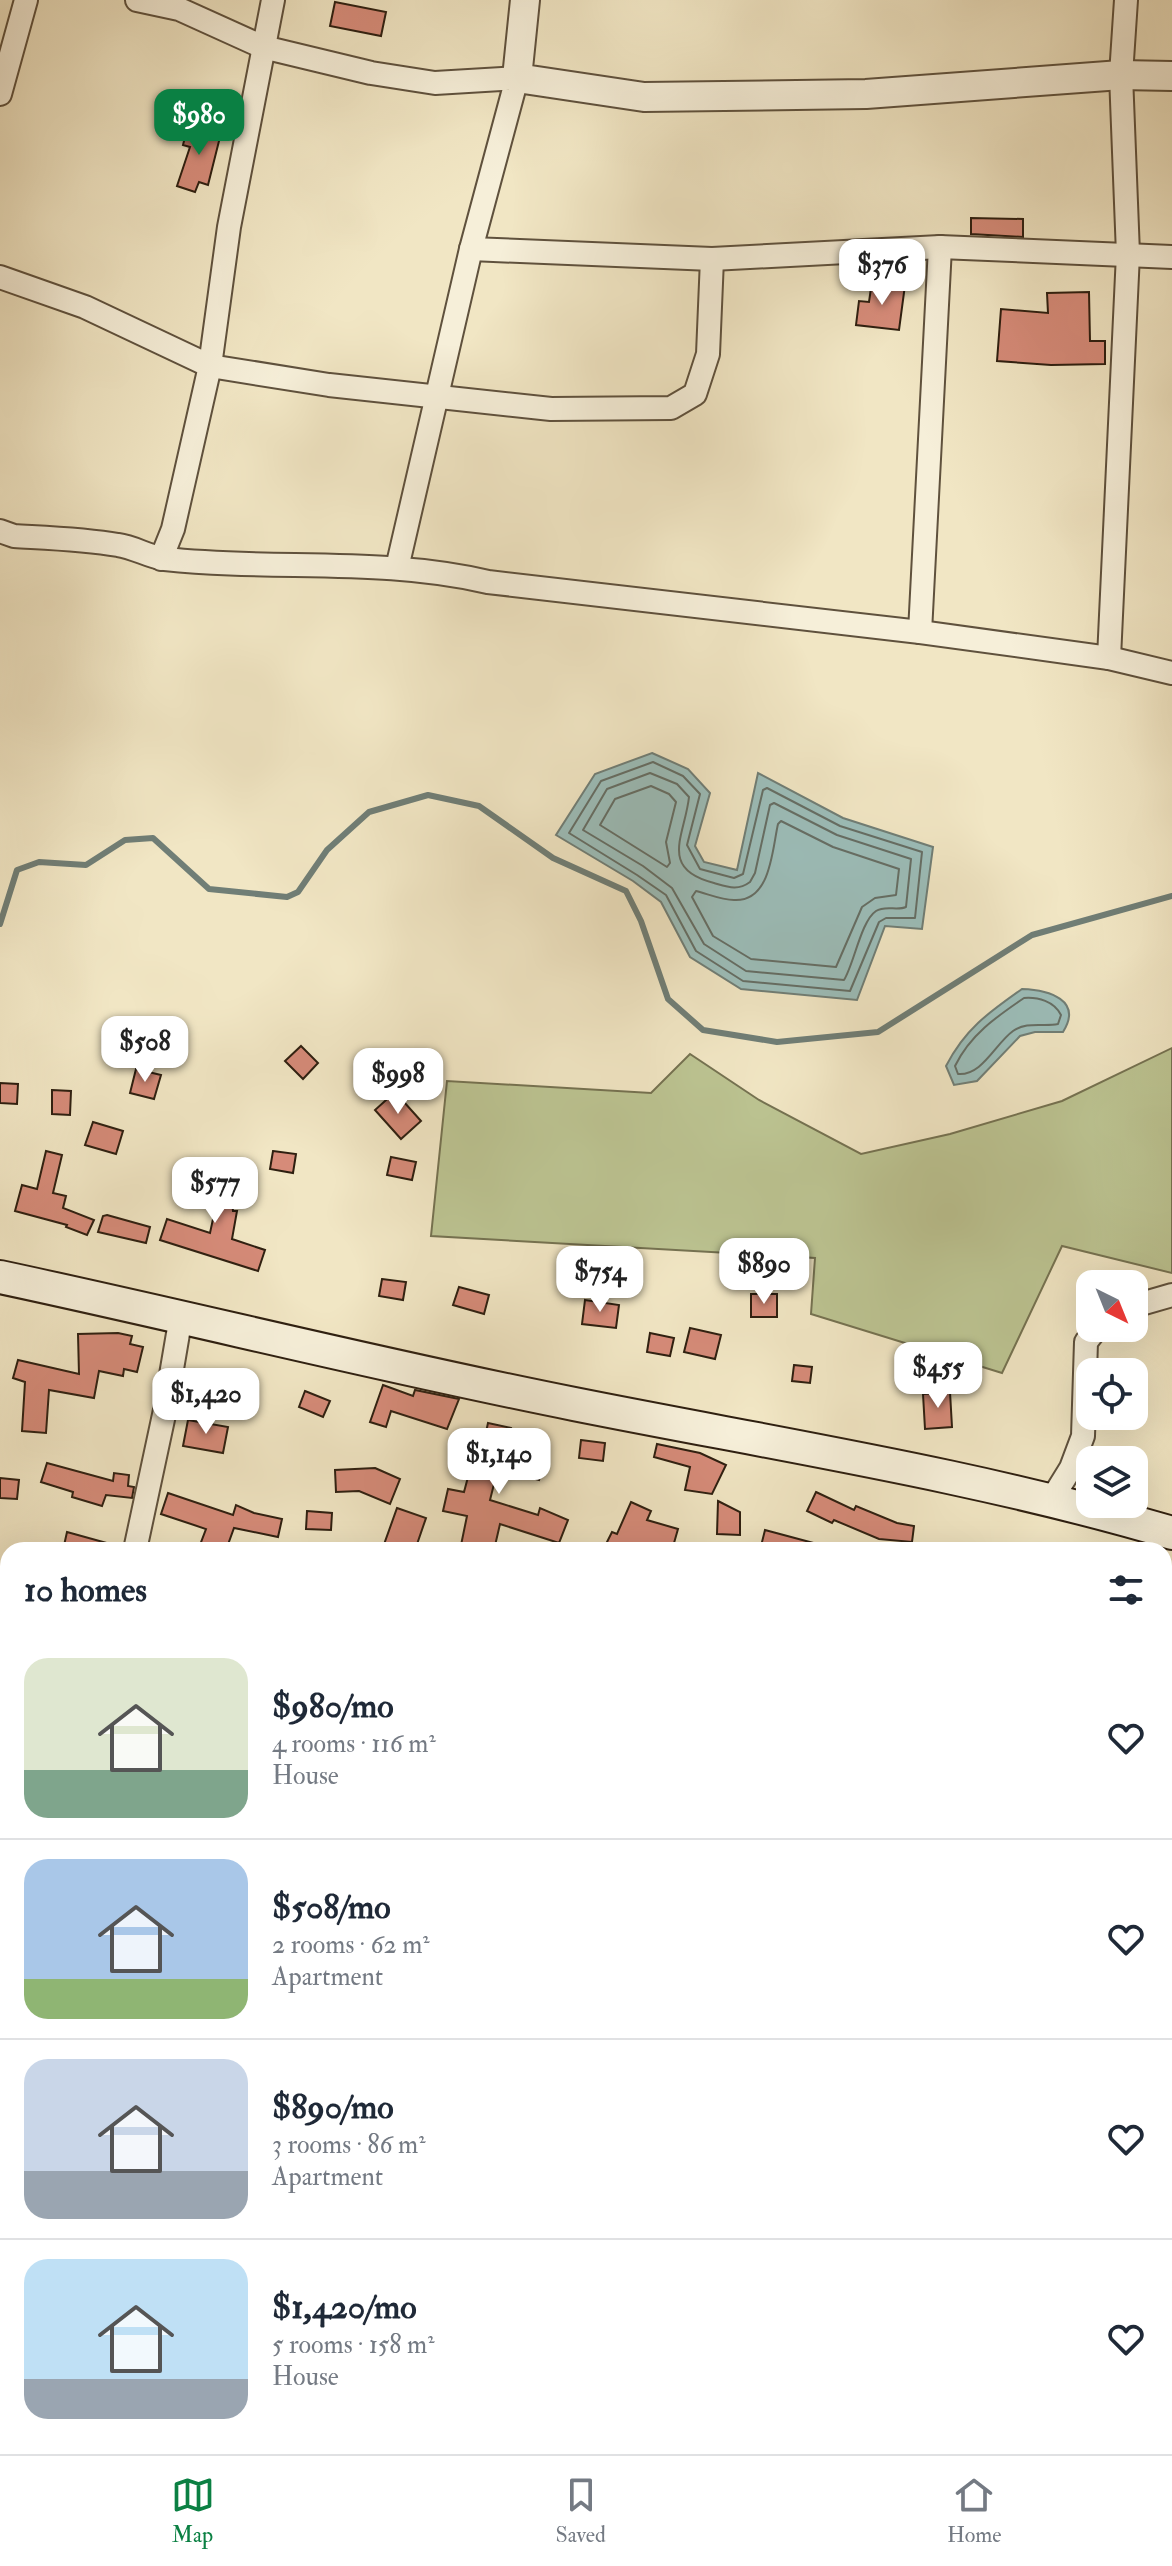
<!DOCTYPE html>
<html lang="en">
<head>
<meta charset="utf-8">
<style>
	:root { --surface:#fff; --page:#f6f6f7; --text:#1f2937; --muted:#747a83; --line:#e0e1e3; --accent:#0b8043 }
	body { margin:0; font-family:"IM FELL Double Pica",serif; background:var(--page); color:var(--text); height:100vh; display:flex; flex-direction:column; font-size:30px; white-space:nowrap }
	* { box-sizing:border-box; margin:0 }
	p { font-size:26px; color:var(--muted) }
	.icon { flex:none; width:44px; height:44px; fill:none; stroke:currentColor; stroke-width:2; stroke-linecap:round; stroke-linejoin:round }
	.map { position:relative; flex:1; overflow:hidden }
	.panel { position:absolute; left:0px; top:1542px; width:1172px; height:912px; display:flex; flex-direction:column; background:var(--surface); border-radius:24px 24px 0 0; box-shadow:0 8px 32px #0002 }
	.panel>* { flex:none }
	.needle { width:52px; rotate:137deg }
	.controls { position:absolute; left:1076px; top:1270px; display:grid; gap:16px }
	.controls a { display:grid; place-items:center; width:72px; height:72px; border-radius:16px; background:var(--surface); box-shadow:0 8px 32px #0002; font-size:40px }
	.price { position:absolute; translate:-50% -68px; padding:0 18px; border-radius:16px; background:#fff; color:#222; font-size:26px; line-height:52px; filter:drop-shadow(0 2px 4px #0008) }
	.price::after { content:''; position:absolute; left:50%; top:48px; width:24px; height:18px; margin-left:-12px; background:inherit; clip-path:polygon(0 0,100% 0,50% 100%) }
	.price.on { background:var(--accent); color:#fff }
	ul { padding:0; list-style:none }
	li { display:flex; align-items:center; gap:24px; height:200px; padding:0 24px }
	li+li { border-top:2px solid var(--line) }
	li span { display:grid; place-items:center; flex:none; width:224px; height:160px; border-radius:24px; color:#555 }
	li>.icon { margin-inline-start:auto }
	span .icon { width:96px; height:96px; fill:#fffc; stroke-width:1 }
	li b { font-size:34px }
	h2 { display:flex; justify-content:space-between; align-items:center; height:96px; padding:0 24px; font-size:34px }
	.dock { display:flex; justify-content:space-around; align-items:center; height:112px; border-top:2px solid var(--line); background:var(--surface); font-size:22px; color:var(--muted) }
	.dock a { display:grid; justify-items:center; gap:4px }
	.dock .on { color:var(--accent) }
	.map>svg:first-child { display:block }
	.green { fill:#bcc492; stroke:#757251; stroke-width:2 }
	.water { fill:#9cbeba; stroke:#707e76; stroke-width:2 }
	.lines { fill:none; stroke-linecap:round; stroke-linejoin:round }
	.shore { stroke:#656e65; stroke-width:2 }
	.stream { stroke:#707e76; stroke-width:6 }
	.building { fill:#d68b79; stroke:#2e1f10; stroke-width:2 }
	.minor-casing { stroke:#5f513d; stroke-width:26 }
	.tertiary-casing { stroke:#5f513d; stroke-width:32 }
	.secondary-casing { stroke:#2e1f10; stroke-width:36 }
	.minor { stroke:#f6efd9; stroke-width:22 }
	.tertiary { stroke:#f6efd9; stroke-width:28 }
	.secondary { stroke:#f6efd9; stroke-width:32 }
</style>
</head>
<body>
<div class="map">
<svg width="1172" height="2454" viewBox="0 0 1172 2454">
	<rect width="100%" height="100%" fill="#f1e6c4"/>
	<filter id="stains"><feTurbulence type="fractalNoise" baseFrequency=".0025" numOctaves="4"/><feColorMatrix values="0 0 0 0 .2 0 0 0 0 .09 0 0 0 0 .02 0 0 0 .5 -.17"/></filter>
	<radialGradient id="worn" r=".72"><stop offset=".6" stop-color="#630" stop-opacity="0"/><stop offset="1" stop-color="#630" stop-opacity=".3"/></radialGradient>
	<path class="green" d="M1172 1048V1273L1062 1246 1002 1373 811 1314 815 1258 431 1236 447 1081 651 1093 690 1054 759 1100 861 1154 950 1134 1062 1101Z"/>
	<g class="water">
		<path d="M652 753 688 769 710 793 695 846 704 862 737 870 758 773 843 818 933 847 922 929 885 926 857 1000 741 989 690 957 661 902 633 881 556 835 595 774Z"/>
		<path d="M1022 989C1049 990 1083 1000 1063 1032H1035L1020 1036 977 1081 954 1085 946 1066C965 1029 988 1013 1022 989Z"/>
	</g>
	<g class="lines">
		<g class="shore">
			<path d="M653 762 683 776 700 794 687 845 700 869 734 878 743 874 763 790 767 788 840 826 922 852 915 918H886L879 922 850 991 743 981 696 951 666 895 637 875 569 833 601 781Z"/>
			<path d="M650 773 677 784 689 797C685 835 658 869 714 883 728 887 738 891 750 882L755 873 770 805 774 803 837 835 911 859 906 907C897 911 885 905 876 911 861 921 854 964 844 980L746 971 704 944 672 888 643 866 583 830 607 789Z"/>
			<path d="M651 786 669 794 676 802 666 842 670 863 667 867 600 825 615 799Z"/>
			<path d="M781 821 833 847 899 869 896 895 875 898 862 907 836 967 751 959 713 936 692 897 696 891C708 894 722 900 734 900 771 902 772 850 778 824Z"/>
			<path d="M1024 998C1038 997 1054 1001 1061 1015L1058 1024C1043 1027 1027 1021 1013 1031 995 1044 982 1076 958 1074L955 1066C970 1035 996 1017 1024 998Z"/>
		</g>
		<path class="stream" d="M0 924 17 870 39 862 86 865 125 840 153 838 209 889 287 897 298 892 327 850 369 812 428 795 479 806 553 858 626 891 641 921 668 999 703 1030 777 1042 878 1032 1032 935 1172 896"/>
	</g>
	<g class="building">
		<path d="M335 2 386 12 381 36 330 26Z"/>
		<path d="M188 125 221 133 208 185 199 182 195 192 177 186 190 147 183 145Z"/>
		<path d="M971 218 1023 219V237L971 234Z"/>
		<path d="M872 281 905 285 899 330 856 325 859 301 869 302Z"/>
		<path d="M1089 292 1090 341H1105V364L1051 365 997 361 1001 309 1048 313 1047 293Z"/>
		<path d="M301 1046 318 1063 303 1079 285 1061Z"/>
		<path d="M136 1069 161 1075 154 1099 130 1093Z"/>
		<path d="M0 1083 18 1084 17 1104 0 1103Z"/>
		<path d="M52 1090 71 1091 70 1115 52 1114Z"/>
		<path d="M395 1092 421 1121 401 1139 375 1110Z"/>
		<path d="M93 1122 123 1131 116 1154 85 1145Z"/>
		<path d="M46 1151 62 1155 53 1193 66 1196 63 1208 94 1220 87 1235 66 1227 67 1225 15 1211 22 1185 37 1189Z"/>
		<path d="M273 1151 296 1154 293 1173 270 1169Z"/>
		<path d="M391 1157 416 1162 412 1180 387 1175Z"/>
		<path d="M224 1163H228L233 1211H237L232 1239 265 1250 258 1271 160 1240 167 1219 210 1233 219 1191 206 1192 208 1181 174 1171 224 1165Z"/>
		<path d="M107 1215 150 1227 146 1243 98 1232 103 1216Z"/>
		<path d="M382 1279 406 1282 403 1300 379 1296Z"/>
		<path d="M459 1287 489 1295 484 1314 453 1305Z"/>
		<rect x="751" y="1294" width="26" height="23"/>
		<path d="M585 1300 619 1305 616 1328 582 1324Z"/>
		<path d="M690 1328 721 1335 715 1359 684 1352Z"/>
		<path d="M118 1333 132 1336 130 1344 143 1347 137 1372 124 1369 123 1376 99 1371 94 1398 49 1390 46 1433 22 1431 25 1382 13 1378 18 1360 79 1374 78 1334Z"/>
		<path d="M650 1333 674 1338 670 1356 647 1352Z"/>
		<path d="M794 1365 812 1367 810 1383 792 1381Z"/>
		<path d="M383 1385 413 1396 415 1390 459 1399 447 1429 391 1411 386 1427 370 1422Z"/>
		<path d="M305 1391 330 1401 323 1417 299 1407Z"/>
		<path d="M950 1392 952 1427 925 1429 923 1394Z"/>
		<path d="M188 1420 228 1427 223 1453 183 1446Z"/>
		<path d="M488 1423 511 1428 507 1446 546 1458 539 1480 498 1468 490 1500 538 1515 540 1508 568 1520 559 1543 500 1524 494 1550H460L467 1516 443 1511 448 1489 464 1492 472 1462 479 1464Z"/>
		<path d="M581 1440 605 1443 603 1461 579 1458Z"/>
		<path d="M657 1444 700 1453 726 1465 712 1494 685 1490 690 1467 654 1457Z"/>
		<path d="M47 1463 113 1481 114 1473 129 1475 128 1486 134 1487 132 1498 106 1495 102 1506 72 1497 73 1492 41 1482Z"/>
		<path d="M375 1468 400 1479 390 1504 359 1491 336 1492 335 1470Z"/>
		<path d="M0 1478 19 1480 17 1499 0 1498Z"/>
		<path d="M816 1492 854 1510 856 1506 897 1523 914 1526 912 1542 879 1539 834 1520 832 1523 807 1511Z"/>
		<path d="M168 1493 233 1515 236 1505 254 1513 282 1519 278 1537 234 1528 226 1550H213L200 1545 206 1529 161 1514Z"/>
		<path d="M718 1501 740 1512V1535L717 1534Z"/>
		<path d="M631 1502 651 1511 647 1520 678 1529 672 1550H603L612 1532 617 1534Z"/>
		<path d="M397 1508 426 1518 415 1550H382Z"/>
		<path d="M307 1511 332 1513 331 1530 306 1529Z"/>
		<path d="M765 1530 821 1545 820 1550H760Z"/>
		<path d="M67 1532 114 1545V1550H63Z"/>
	</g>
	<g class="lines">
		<g class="minor-casing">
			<g id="minor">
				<path d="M137 0 179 9 263 47 371 73 435 83 517 78 471 249 397 568"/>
				<path d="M0 94 26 0"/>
				<path d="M471 249 712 259 940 247 1172 257"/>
				<path d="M0 277 85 307 210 366 329 385 551 409 671 408 695 394 708 354 712 259"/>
				<path d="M0 531 14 536C49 538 84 539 118 545 134 547 149 557 165 559 273 571 382 557 488 582L920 632 1109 658 1172 673"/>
				<path d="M161 559 173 529 210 366 229 227 273 0"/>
				<path d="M920 632 940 247"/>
				<path d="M1109 658 1128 254 1121 75 1126 0"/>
				<path d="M1134 1306 1172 1295"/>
				<path d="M1050 1502 1071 1468 1083 1436 1086 1342 1097 1328"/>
				<path d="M135 1550 165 1410 181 1316"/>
				<path d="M1164 2245 1172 2258"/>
				<path d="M605 2446 613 2454"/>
				<path d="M660 2454 696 2450 768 2452 770 2454"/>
			</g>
		</g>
		<g class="tertiary-casing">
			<path id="tertiary" d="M525 0 517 78 644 97 866 94 1121 75 1172 76"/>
		</g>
		<g class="secondary-casing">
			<path id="secondary" d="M0 1277C192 1318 382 1366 574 1404 774 1444 976 1475 1172 1533"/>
		</g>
		<use href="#minor" class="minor"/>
		<use href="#tertiary" class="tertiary"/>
		<use href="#secondary" class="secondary"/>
	</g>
	<rect width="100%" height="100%" filter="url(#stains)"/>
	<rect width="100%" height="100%" fill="url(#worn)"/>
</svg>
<div class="controls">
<a><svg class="needle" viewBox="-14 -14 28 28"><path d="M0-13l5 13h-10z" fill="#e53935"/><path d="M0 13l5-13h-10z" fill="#747a83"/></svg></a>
<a><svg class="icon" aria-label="locate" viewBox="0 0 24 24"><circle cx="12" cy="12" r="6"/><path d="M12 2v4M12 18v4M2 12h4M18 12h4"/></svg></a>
<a><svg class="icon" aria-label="layers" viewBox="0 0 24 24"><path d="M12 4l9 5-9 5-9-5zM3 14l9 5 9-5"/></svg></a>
</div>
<b class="price on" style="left:199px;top:157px">$980</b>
<b class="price" style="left:882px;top:307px">$376</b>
<b class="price" style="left:145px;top:1084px">$508</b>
<b class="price" style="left:398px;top:1116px">$998</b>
<b class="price" style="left:215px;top:1225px">$577</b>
<b class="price" style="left:764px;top:1306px">$890</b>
<b class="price" style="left:600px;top:1314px">$754</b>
<b class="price" style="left:938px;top:1410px">$455</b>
<b class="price" style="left:206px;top:1436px">$1,420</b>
<b class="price" style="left:499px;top:1496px">$1,140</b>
<section class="panel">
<h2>10 homes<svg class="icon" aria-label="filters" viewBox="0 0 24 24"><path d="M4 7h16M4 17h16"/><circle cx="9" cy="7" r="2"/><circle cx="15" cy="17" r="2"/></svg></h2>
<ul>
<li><span style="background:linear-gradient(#dfe7d0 70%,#7fa58c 0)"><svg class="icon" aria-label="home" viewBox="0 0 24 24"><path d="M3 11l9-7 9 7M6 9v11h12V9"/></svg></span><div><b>$980/mo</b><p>4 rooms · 116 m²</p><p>House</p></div><svg class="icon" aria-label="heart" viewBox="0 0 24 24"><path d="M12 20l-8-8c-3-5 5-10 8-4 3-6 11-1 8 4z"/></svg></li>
<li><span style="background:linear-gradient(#a9c7e8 75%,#8fb573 0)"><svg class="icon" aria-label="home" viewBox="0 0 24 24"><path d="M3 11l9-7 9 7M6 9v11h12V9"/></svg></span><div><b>$508/mo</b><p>2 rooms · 62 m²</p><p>Apartment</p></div><svg class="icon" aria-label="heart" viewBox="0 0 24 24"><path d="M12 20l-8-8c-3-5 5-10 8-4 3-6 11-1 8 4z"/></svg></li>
<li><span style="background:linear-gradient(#c9d6e8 70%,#9aa5b1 0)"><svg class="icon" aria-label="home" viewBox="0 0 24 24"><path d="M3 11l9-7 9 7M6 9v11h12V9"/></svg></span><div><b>$890/mo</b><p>3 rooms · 86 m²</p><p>Apartment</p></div><svg class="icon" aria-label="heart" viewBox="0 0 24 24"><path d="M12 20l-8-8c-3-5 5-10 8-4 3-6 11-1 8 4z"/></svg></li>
<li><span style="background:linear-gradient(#bfe0f5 75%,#9aa5b1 0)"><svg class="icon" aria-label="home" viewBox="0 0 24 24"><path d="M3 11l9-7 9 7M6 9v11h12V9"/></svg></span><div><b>$1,420/mo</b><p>5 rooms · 158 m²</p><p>House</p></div><svg class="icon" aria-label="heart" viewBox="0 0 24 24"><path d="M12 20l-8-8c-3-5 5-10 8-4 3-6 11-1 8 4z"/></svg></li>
</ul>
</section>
</div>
<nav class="dock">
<a class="on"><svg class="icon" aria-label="map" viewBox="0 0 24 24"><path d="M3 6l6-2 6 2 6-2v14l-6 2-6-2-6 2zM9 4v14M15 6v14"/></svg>Map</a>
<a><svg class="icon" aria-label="saved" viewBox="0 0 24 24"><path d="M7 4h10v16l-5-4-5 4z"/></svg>Saved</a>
<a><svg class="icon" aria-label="home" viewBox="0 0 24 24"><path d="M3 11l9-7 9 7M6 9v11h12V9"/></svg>Home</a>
</nav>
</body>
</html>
